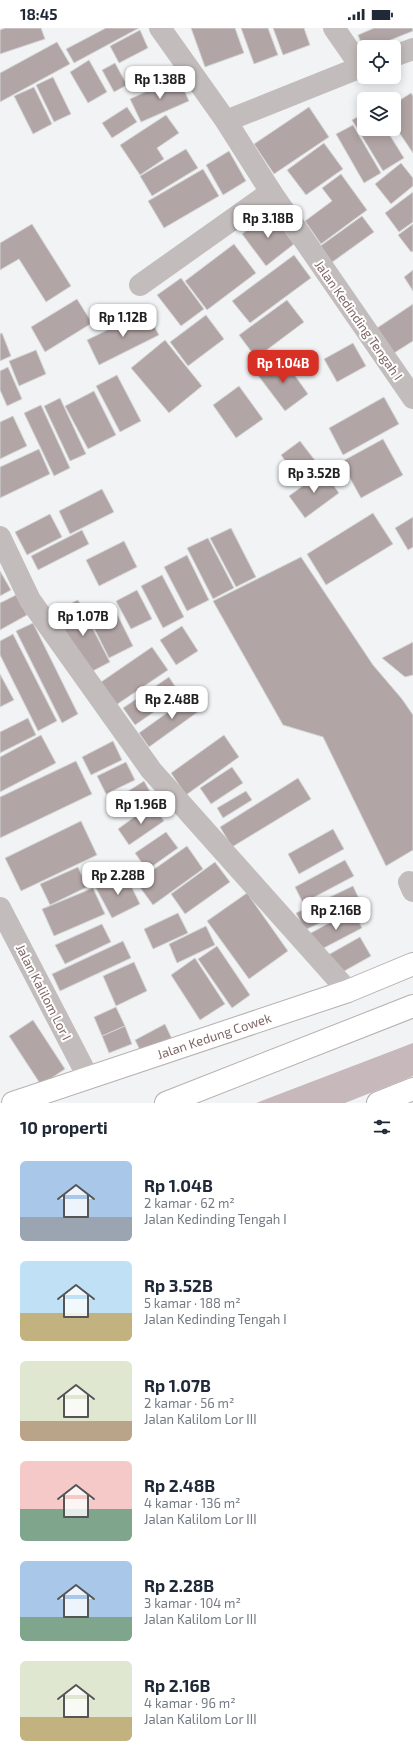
<!DOCTYPE html>
<html lang="id">
<head>
<meta charset="utf-8">
<style>
	:root { --surface:#fff; --page:#f6f6f7; --text:#1f2937; --muted:#747a83; --accent:#d93025 }
	body { margin:0; font-family:"Exo 2",sans-serif; background:var(--page); color:var(--text); height:100vh; display:flex; flex-direction:column; font-size:15px; white-space:nowrap }
	* { box-sizing:border-box; margin:0 }
	p { font-size:13px; color:var(--muted) }
	.icon { flex:none; width:22px; height:22px; fill:none; stroke:currentColor; stroke-width:2; stroke-linecap:round; stroke-linejoin:round }
	.map { position:relative; height:1075px; overflow:hidden }
	.details { display:flex; flex-direction:column; background:var(--surface); flex:1 }
	.details>* { flex:none }
	.fabs { position:absolute; left:357px; top:12px; display:grid; gap:8px }
	.fabs a { display:grid; place-items:center; width:44px; height:44px; border-radius:6px; background:var(--surface); box-shadow:0 2px 10px #0003; font-size:20px }
	.price { position:absolute; translate:-50% -34px; padding:0 9px; border-radius:8px; background:#fff; color:#222; font-size:13px; line-height:26px; filter:drop-shadow(0 1px 2px #0008) }
	.price::after { content:''; position:absolute; left:50%; top:24px; width:12px; height:9px; margin-left:-6px; background:inherit; clip-path:polygon(0 0,100% 0,50% 100%) }
	.price.active { background:var(--accent); color:#fff }
	ul { padding:0; list-style:none }
	li { display:flex; align-items:center; gap:12px; height:100px; padding:0 20px }
	li span { display:grid; place-items:center; flex:none; width:112px; height:80px; border-radius:6px; color:#555 }
	li>.icon { margin-inline-start:auto }
	span .icon { width:48px; height:48px; fill:#fffc; stroke-width:1 }
	li b { font-size:17px }
	h2 { display:flex; justify-content:space-between; align-items:center; height:48px; padding:0 20px; font-size:17px }
	.status { display:flex; justify-content:space-between; align-items:center; height:28px; padding:0 20px; background:var(--surface); direction:ltr }
	.status svg { height:11px; fill:currentColor }
	.map>svg:first-child { display:block }
	.water { fill:#c7b8bb }
	.building { fill:#b2a5a6; stroke:#d4d5d6 }
	.lines { fill:none; stroke-linecap:round; stroke-linejoin:round }
	.major-casing { stroke:#b7b0b0; stroke-width:24 }
	.highway-casing { stroke:#b6afaf; stroke-width:24 }
	.minor { stroke:#c3bcbc; stroke-width:22 }
	.major { stroke:#fff; stroke-width:22 }
	.highway { stroke:#fff; stroke-width:22 }
	.labels { text-anchor:middle; dominant-baseline:central; stroke-width:4; stroke-linejoin:round; paint-order:stroke }
	.street-label { font-size:13px; fill:#806666; stroke:#fff }
</style>
</head>
<body>
<div class="status"><b>18:45</b><svg viewBox="0 0 49 12"><path d="M0 12V9h3v3zM5 12V6h3v6zM10 12V3h3v9zM15 12V0h3v12zM26 1h20v11H26zM47 4h2v5h-2z"/></svg></div>
<div class="map">
<svg width="413" height="1075" viewBox="0 0 413 1075">
	<rect width="100%" height="100%" fill="#f1f3f5"/>
	<path class="water" d="M413 1015V1048L345 1075H256Z"/>
	<g class="building">
		<path d="M5 0H41L45 11 0 26V2Z"/>
		<path d="M106 0H139L74 35 66 21Z"/>
		<path d="M191 0H235L244 25 205 39Z"/>
		<path d="M241 0H268L278 27 254 36Z"/>
		<path d="M273 0H304L310 17 283 27Z"/>
		<path d="M374 0H412L413 3 373 19H364V23L358 7Z"/>
		<path d="M140 2 148 20 119 35 110 18Z"/>
		<path d="M57 14 70 36 0 74V45Z"/>
		<path d="M89 32 107 64 88 75 70 44Z"/>
		<path d="M115 35 127 57 114 64 102 42Z"/>
		<path d="M53 49 71 86 54 94 36 57Z"/>
		<path d="M178 49 189 73 141 94 130 71Z"/>
		<path d="M34 59 52 96 33 106 14 68Z"/>
		<path d="M411 65 413 68V125L394 97V76Z"/>
		<path d="M127 79 137 94 112 110 102 95Z"/>
		<path d="M309 79 329 109 274 146 254 116Z"/>
		<path d="M364 85V101H386L404 130 383 143 352 92Z"/>
		<path d="M166 87 179 105 157 120 164 131 140 147 120 117Z"/>
		<path d="M353 97 381 145 364 155 336 106Z"/>
		<path d="M324 115 343 141 306 167 287 142Z"/>
		<path d="M186 121 198 140 152 168 140 148Z"/>
		<path d="M229 123 246 153 223 167 206 137Z"/>
		<path d="M401 135 413 150V158L391 176 375 156Z"/>
		<path d="M203 141 219 168 164 200 148 173Z"/>
		<path d="M341 146 367 182 321 216 305 193 332 173 322 160Z"/>
		<path d="M413 164V194L399 204 385 185Z"/>
		<path d="M271 185 294 216 266 238 242 206Z"/>
		<path d="M362 188 374 204 331 235 319 219Z"/>
		<path d="M32 196 71 258 46 274 19 231 0 242V215Z"/>
		<path d="M413 196V223L411 224 398 207Z"/>
		<path d="M234 216 256 245 207 282 185 253Z"/>
		<path d="M294 227 311 250 250 295 232 273Z"/>
		<path d="M413 242V263L404 249Z"/>
		<path d="M181 250 204 281 181 298 157 267Z"/>
		<path d="M77 271 92 295 45 324 31 299Z"/>
		<path d="M287 272 304 294 256 330 239 307Z"/>
		<path d="M413 276V313L394 325 377 300Z"/>
		<path d="M146 283 159 307 99 337 87 312Z"/>
		<path d="M206 287 224 311 188 338 170 314Z"/>
		<path d="M2 305 11 328 0 333V306Z"/>
		<path d="M165 312 202 358 169 385 131 340Z"/>
		<path d="M353 315 366 338 337 354 324 331Z"/>
		<path d="M36 322 46 346 19 358 9 333Z"/>
		<path d="M281 328 308 366 285 383 257 346Z"/>
		<path d="M8 339 22 371 7 378 0 362V343Z"/>
		<path d="M117 347 141 393 120 404 96 358Z"/>
		<path d="M239 358 263 391 236 410 213 377Z"/>
		<path d="M94 363 116 407 88 421 65 378Z"/>
		<path d="M384 369 399 396 343 427 329 400Z"/>
		<path d="M60 370 86 426 70 433 44 378Z"/>
		<path d="M41 377 70 440 54 448 24 385Z"/>
		<path d="M13 388 27 418 0 431V394Z"/>
		<path d="M383 411 403 447 361 470 341 434Z"/>
		<path d="M300 413 320 439 300 453 281 427Z"/>
		<path d="M39 421 50 446 0 470V439Z"/>
		<path d="M323 443 339 465 305 490 289 468Z"/>
		<path d="M102 461 114 484 70 506 59 483Z"/>
		<path d="M373 485 393 516 326 557 307 526Z"/>
		<path d="M50 486 62 509 27 527 15 504Z"/>
		<path d="M413 489V519L408 522 395 500Z"/>
		<path d="M231 500 256 549 236 559 210 510Z"/>
		<path d="M82 502 89 516 38 542 31 528Z"/>
		<path d="M208 510 234 560 213 571 187 520Z"/>
		<path d="M124 513 137 539 99 558 86 532Z"/>
		<path d="M187 527 209 572 187 583 164 539Z"/>
		<path d="M301 529 373 637 402 671 413 687V822L386 838 323 709 283 697 213 573Z"/>
		<path d="M0 543 11 562 0 568Z"/>
		<path d="M162 547 184 589 163 600 141 558Z"/>
		<path d="M137 562 152 591 131 601 116 573Z"/>
		<path d="M16 567 27 587 0 602V575Z"/>
		<path d="M78 572 110 634 87 646 55 583Z"/>
		<path d="M114 580 133 618 109 630 90 592Z"/>
		<path d="M33 595 78 686 62 695 16 603Z"/>
		<path d="M182 598 198 623 176 637 160 612Z"/>
		<path d="M13 606 57 693 38 703 0 627V613Z"/>
		<path d="M413 614V647L405 649 382 630Z"/>
		<path d="M152 619 168 642 116 677 101 654Z"/>
		<path d="M0 646 14 672 0 679Z"/>
		<path d="M169 649 180 666 135 697 123 680Z"/>
		<path d="M196 664 206 678 149 719 139 705Z"/>
		<path d="M28 690 36 707 0 725V704Z"/>
		<path d="M41 707 56 735 0 764V729Z"/>
		<path d="M224 707 239 729 186 767 171 745Z"/>
		<path d="M113 713 122 732 91 747 82 729Z"/>
		<path d="M76 733 92 766 0 810V769Z"/>
		<path d="M126 734 135 752 106 766 97 748Z"/>
		<path d="M232 739 243 755 211 776 200 760Z"/>
		<path d="M298 750 311 771 232 819 220 799Z"/>
		<path d="M144 753 152 767 116 789 108 776Z"/>
		<path d="M246 763 252 772 223 790 217 780Z"/>
		<path d="M152 776 164 793 129 817 118 801Z"/>
		<path d="M81 793 97 827 21 863 5 830Z"/>
		<path d="M333 801 344 821 299 846 288 826Z"/>
		<path d="M166 804 178 820 147 842 135 825Z"/>
		<path d="M187 818 203 841 153 877 136 854Z"/>
		<path d="M345 832 354 848 303 875 295 859Z"/>
		<path d="M215 834 230 854 185 886 171 866Z"/>
		<path d="M78 839 87 859 50 877 40 856Z"/>
		<path d="M125 846 140 876 112 890 96 860Z"/>
		<path d="M353 858 361 875 305 902 296 885Z"/>
		<path d="M93 860 105 886 54 908 42 881Z"/>
		<path d="M247 865 288 923 249 951 207 893Z"/>
		<path d="M353 882 362 900 318 923 309 906Z"/>
		<path d="M178 885 188 905 153 921 144 901Z"/>
		<path d="M102 896 111 914 65 936 55 917Z"/>
		<path d="M206 898 215 917 177 935 169 916Z"/>
		<path d="M360 909 371 928 339 946 328 927Z"/>
		<path d="M123 913 131 930 60 963 52 946Z"/>
		<path d="M217 918 250 967 232 980 198 931Z"/>
		<path d="M195 930 225 976 200 992 171 947Z"/>
		<path d="M134 934 147 963 116 978 103 948Z"/>
		<path d="M116 979 125 998 102 1008 94 989Z"/>
		<path d="M33 992 65 1041 41 1057 9 1008Z"/>
		<path d="M165 996 172 1011 142 1026 135 1012Z"/>
		<path d="M125 998 132 1016 109 1025 102 1008Z"/>
	</g>
	<g class="lines">
		<g class="major-casing">
			<g id="major">
				<path id="s1" d="M13 1075 348 963 413 936"/>
			</g>
		</g>
		<g class="highway-casing">
			<g id="highway">
				<path d="M166 1075 413 978"/>
				<path d="M378 1075 413 1061"/>
			</g>
		</g>
		<g class="minor">
			<path d="M160 0 226 93 271 164 413 370"/>
			<path d="M394 28 413 21"/>
			<path d="M226 93 361 39 334 0"/>
			<path d="M140 257 271 164"/>
			<path d="M0 509 30 572 151 742 348 963"/>
			<path d="M409 854 413 863"/>
			<path d="M0 880 88 1049"/>
		</g>
		<use href="#major" class="major"/>
		<use href="#highway" class="highway"/>
	</g>
	<g class="labels">
		<g class="street-label">
			<text transform="translate(359 292) rotate(55)">Jalan Kedinding Tengah I</text>
			<text transform="translate(44 964) rotate(63)">Jalan Kalilom Lor I</text>
			<text stroke="none"><textPath href="#s1" startOffset="212">Jalan Kedung Cowek</textPath></text>
		</g>
	</g>
</svg>
<div class="fabs">
<a><svg class="icon" aria-label="locate" viewBox="0 0 24 24"><circle cx="12" cy="12" r="6"/><path d="M12 2v4M12 18v4M2 12h4M18 12h4"/></svg></a>
<a><svg class="icon" aria-label="layers" viewBox="0 0 24 24"><path d="M12 4l9 5-9 5-9-5zM3 14l9 5 9-5"/></svg></a>
</div>
<b class="price" style="left:160px;top:72px">Rp 1.38B</b>
<b class="price" style="left:268px;top:211px">Rp 3.18B</b>
<b class="price" style="left:123px;top:310px">Rp 1.12B</b>
<b class="price active" style="left:283px;top:356px">Rp 1.04B</b>
<b class="price" style="left:314px;top:466px">Rp 3.52B</b>
<b class="price" style="left:83px;top:609px">Rp 1.07B</b>
<b class="price" style="left:172px;top:692px">Rp 2.48B</b>
<b class="price" style="left:141px;top:797px">Rp 1.96B</b>
<b class="price" style="left:118px;top:868px">Rp 2.28B</b>
<b class="price" style="left:336px;top:903px">Rp 2.16B</b>
</div>
<section class="details">
<h2>10 properti<svg class="icon" aria-label="filters" viewBox="0 0 24 24"><path d="M4 7h16M4 17h16"/><circle cx="9" cy="7" r="2"/><circle cx="15" cy="17" r="2"/></svg></h2>
<ul>
<li><span style="background:linear-gradient(#a9c7e8 70%,#9aa5b1 0)"><svg class="icon" aria-label="home" viewBox="0 0 24 24"><path d="M3 11l9-7 9 7M6 9v11h12V9"/></svg></span><div><b>Rp 1.04B</b><p>2 kamar · 62 m²</p><p>Jalan Kedinding Tengah I</p></div></li>
<li><span style="background:linear-gradient(#bfe0f5 65%,#c2b280 0)"><svg class="icon" aria-label="home" viewBox="0 0 24 24"><path d="M3 11l9-7 9 7M6 9v11h12V9"/></svg></span><div><b>Rp 3.52B</b><p>5 kamar · 188 m²</p><p>Jalan Kedinding Tengah I</p></div></li>
<li><span style="background:linear-gradient(#dfe7d0 75%,#b9a48a 0)"><svg class="icon" aria-label="home" viewBox="0 0 24 24"><path d="M3 11l9-7 9 7M6 9v11h12V9"/></svg></span><div><b>Rp 1.07B</b><p>2 kamar · 56 m²</p><p>Jalan Kalilom Lor III</p></div></li>
<li><span style="background:linear-gradient(#f6c9c9 60%,#7fa58c 0)"><svg class="icon" aria-label="home" viewBox="0 0 24 24"><path d="M3 11l9-7 9 7M6 9v11h12V9"/></svg></span><div><b>Rp 2.48B</b><p>4 kamar · 136 m²</p><p>Jalan Kalilom Lor III</p></div></li>
<li><span style="background:linear-gradient(#a9c7e8 70%,#7fa58c 0)"><svg class="icon" aria-label="home" viewBox="0 0 24 24"><path d="M3 11l9-7 9 7M6 9v11h12V9"/></svg></span><div><b>Rp 2.28B</b><p>3 kamar · 104 m²</p><p>Jalan Kalilom Lor III</p></div></li>
<li><span style="background:linear-gradient(#dfe7d0 70%,#c2b280 0)"><svg class="icon" aria-label="home" viewBox="0 0 24 24"><path d="M3 11l9-7 9 7M6 9v11h12V9"/></svg></span><div><b>Rp 2.16B</b><p>4 kamar · 96 m²</p><p>Jalan Kalilom Lor III</p></div></li>
</ul>
</section>
</body>
</html>
